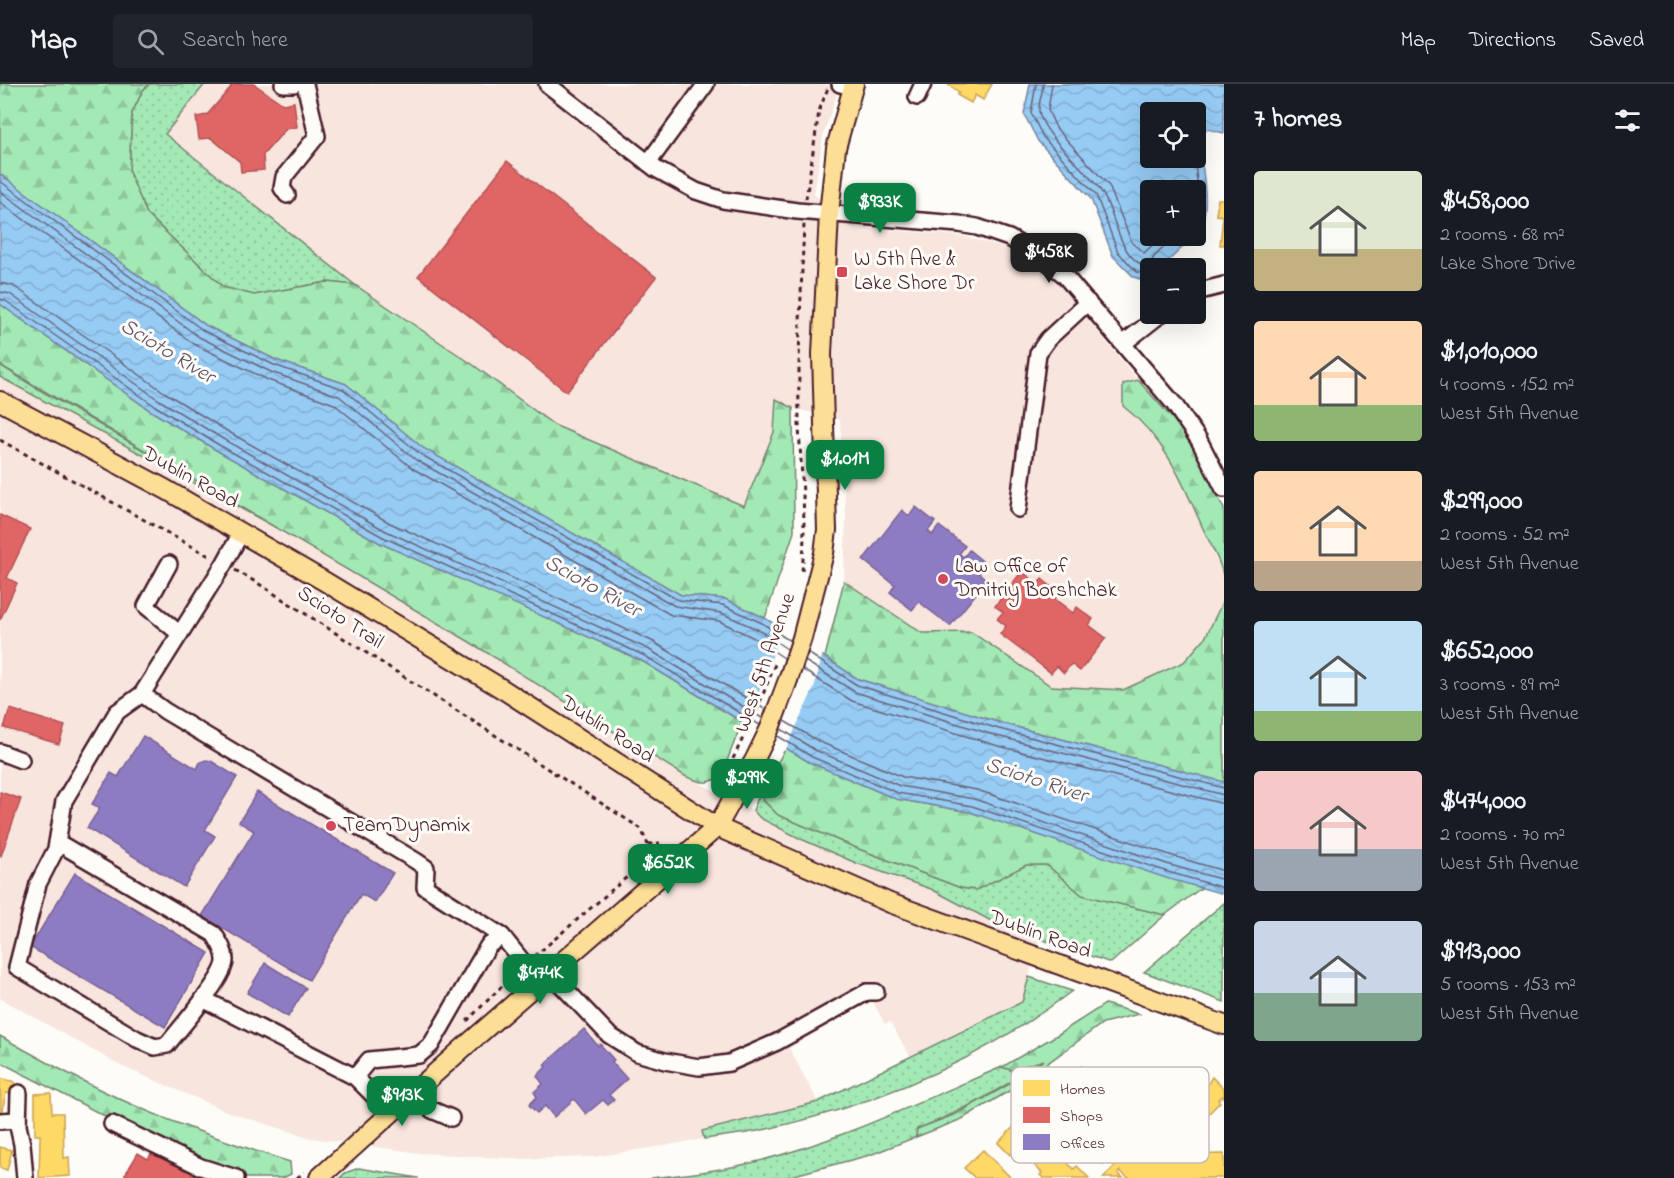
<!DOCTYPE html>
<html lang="en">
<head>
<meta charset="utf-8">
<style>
	:root { --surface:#171b24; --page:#20242c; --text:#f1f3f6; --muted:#9ea1a6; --line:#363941; --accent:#0b8043 }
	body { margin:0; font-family:"Indie Flower",sans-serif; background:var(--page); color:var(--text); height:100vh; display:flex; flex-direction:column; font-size:22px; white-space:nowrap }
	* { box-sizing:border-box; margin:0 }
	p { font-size:20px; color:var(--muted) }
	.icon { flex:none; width:33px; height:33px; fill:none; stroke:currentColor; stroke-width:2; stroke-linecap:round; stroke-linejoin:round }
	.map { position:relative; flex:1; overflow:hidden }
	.sheet { display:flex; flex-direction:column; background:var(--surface); width:450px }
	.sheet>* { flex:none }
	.buttons { position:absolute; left:1140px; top:18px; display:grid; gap:12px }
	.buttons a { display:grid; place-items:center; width:66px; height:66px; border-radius:6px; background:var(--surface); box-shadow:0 6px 24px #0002; font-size:30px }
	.price { position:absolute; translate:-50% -51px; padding:0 14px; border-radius:12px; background:var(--accent); color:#fff; font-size:20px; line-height:39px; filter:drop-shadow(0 2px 3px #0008) }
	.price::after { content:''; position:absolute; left:50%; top:36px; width:18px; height:14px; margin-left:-9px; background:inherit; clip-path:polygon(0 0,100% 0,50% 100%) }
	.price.selected { background:#222; color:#fff }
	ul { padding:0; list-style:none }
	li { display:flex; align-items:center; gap:18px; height:150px; padding:0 30px }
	li span { display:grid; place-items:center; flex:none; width:168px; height:120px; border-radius:6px; color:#555 }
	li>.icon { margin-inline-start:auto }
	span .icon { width:72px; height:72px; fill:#fffc; stroke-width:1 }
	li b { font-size:26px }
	h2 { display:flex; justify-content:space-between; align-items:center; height:72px; padding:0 30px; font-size:26px }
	header { display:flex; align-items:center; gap:36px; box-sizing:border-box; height:84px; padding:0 30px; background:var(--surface); border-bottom:2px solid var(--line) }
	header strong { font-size:28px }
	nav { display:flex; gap:33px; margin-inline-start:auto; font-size:21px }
	.search { width:420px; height:54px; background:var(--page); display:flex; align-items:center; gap:15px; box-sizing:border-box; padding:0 21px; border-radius:6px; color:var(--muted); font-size:22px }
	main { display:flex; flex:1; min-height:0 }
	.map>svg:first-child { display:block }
	.built { fill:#f7e5de }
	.grass { fill:url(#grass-dots); stroke:#768470; stroke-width:1.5 }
	.forest { fill:url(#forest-firs); stroke:#768470; stroke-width:1.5 }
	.water { fill:url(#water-waves); stroke:#7886a4; stroke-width:1.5; fill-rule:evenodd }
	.pier { fill:#fdfcf7 }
	.homes { fill:#ffd966; stroke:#c9a154; stroke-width:1.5 }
	.shops { fill:#e06666; stroke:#b35154; stroke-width:1.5 }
	.offices { fill:#8e7cc3; stroke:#7a6095; stroke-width:1.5 }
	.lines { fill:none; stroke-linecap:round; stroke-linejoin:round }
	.shore { stroke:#68647b; stroke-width:1.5 }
	.minor-casing { stroke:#4a1f2b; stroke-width:20 }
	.major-casing { stroke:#4a1f2b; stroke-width:22 }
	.path { stroke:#4a1f2b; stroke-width:3; stroke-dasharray:4.5 4.5; stroke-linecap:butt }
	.minor { stroke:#fdfcf7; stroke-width:15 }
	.major { stroke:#fdde96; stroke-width:18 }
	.poi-dot { fill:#d1495b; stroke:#fdfcf7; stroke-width:2 }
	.labels { text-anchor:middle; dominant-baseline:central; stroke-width:6; stroke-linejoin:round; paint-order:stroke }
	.poi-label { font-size:21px; fill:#4a1f2b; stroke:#fdfcf7; text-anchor:start }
	.street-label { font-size:21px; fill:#4a1f2b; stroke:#fdfcf7 }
	.water-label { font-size:22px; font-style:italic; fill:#615367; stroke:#fdfcf7 }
	.key { fill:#fdfcf7; stroke:#c7baba; stroke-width:1.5 }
	.key-label { font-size:16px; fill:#4a1f2b }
</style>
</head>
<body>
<header>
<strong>Map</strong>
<div class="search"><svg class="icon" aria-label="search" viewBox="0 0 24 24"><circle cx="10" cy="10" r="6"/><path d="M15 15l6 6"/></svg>Search here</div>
<nav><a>Map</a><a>Directions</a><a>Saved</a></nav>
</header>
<main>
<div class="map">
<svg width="1224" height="1094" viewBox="0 0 1224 1094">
	<defs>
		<pattern id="grass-dots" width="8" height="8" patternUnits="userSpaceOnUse" patternTransform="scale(1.5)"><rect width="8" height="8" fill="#a3e9b5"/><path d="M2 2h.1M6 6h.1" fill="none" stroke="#8ec79c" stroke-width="1.8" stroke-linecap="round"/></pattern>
		<pattern id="forest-firs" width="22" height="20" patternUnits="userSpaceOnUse" patternTransform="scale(1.5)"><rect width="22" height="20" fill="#a3e9b5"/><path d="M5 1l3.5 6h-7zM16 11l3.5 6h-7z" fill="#8ec79c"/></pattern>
		<pattern id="water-waves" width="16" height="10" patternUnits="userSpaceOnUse" patternTransform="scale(1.5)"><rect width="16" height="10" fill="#96cbf4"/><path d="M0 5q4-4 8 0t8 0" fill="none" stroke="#83aed1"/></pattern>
	</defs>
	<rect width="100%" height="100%" fill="#fdfcf7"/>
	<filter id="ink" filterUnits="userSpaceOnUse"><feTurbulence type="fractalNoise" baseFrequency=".0167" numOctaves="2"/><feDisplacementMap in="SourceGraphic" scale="12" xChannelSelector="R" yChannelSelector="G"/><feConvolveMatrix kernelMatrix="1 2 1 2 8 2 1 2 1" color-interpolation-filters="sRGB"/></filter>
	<g filter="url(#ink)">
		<g class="built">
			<path d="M205 0H840L823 52 814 111 855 143 962 152 1012 166 1057 198 1138 296 1123 300V322L1152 349 1177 385 1223 490 1224 515 1205 554 1184 578 1123 606 1051 602 971 548 923 549 844 497 846 434 840 336 793 324 776 316 774 348 745 422 554 341 472 280 355 201 165 50Z"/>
			<path d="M0 293 293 453 468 557 685 692 753 726 760 734 801 755 856 779 931 805 999 841 1039 855 1022 917 910 972 890 938 885 940 872 916 789 964 818 1018 703 1047 704 1055 594 1073 520 1075 420 1069 311 1054 231 1029 121 982 0 914Z"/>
		</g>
		<g class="grass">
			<path d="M149 0H205L165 50 355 201 327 198 254 211 223 203 147 130 129 88 132 29 143 6Z"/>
			<path d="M0 281 33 302 293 453 0 293Z"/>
			<path d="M761 707 764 717 779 731 859 765 961 804 976 806 1026 781H1047L1083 811 1165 831 1111 879 999 841 931 805 856 779 801 755 760 734 753 726Z"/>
			<path d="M1224 819V918L1144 888Z"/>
			<path d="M1029 893 1072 907C981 976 878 1020 767 1045 746 1050 724 1052 704 1055L702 1047 818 1018 1022 918Z"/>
			<path d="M1047 974C1003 1004 966 1026 917 1045L916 1053 870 1071 783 1094H651C687 1090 724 1086 759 1077 842 1056 923 1016 1002 983L1011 986Z"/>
			<path d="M359 1084 418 1094H419H340L345 1089Z"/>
		</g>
		<g class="forest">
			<path d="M0 0H149L143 6 132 29 129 88 147 130 223 203 254 211 327 198 355 201 472 280 554 341 744 422 774 348 776 315 793 324 794 448 765 534 725 515 681 511 423 364 346 300 276 276 207 242 0 90Z"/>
			<path d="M0 220 151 327 216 366 380 459 642 577 742 638 722 690C710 702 700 699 685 692L468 557 0 281Z"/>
			<path d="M1138 296 1179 342 1193 361 1224 425V496C1221 477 1209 458 1201 440 1181 394 1164 354 1123 322V300Z"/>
			<path d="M844 497 922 549 971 548 1051 602 1123 606 1184 578 1205 554 1224 515V698L1001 639 858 595 825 573Z"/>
			<path d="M786 664 809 678 896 715 970 728 1201 804 1165 831 1082 811 1047 781H1026L976 806 961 804 859 765 778 731 764 717 761 707Z"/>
			<path d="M1105 920 1139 930 1103 939 1009 1007 962 1035 916 1053 917 1045 956 1030 1006 1002 1044 976 1011 986 1002 983 1057 951Z"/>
			<path d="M0 952C49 980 100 1008 152 1029 197 1048 243 1063 290 1078L291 1090 283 1094H247L161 1061 0 978Z"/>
		</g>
		<g class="water">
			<path d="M1030 0H1224V49L1207 45 1198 53C1201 78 1214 131 1196 150V106H1150V152H1194L1161 184H1150V195L1148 198 1134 193 1113 172 1091 115 1038 57 1024 30ZM1196 28V74H1150V28Z"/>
			<path d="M0 90 207 242 276 276 346 300 423 364 681 511 725 515 765 534 858 595 1001 639 1224 698V810L1166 794 970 728 896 715 809 678 642 577 380 459 216 366 151 327 0 220Z"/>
		</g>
		<path class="pier" d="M782 541 823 569 814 604 785 667 744 642 752 626 767 588Z"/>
		<g class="homes">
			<path d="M947 0H992L983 16 975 11 971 19 957 11 959 8Z"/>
			<path d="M1218 115H1224V161H1220L1223 132 1216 131Z"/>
			<path d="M1081 982 1125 1025 1119 1031 1139 1051 1142 1048 1145 1051 1198 996 1206 1003 1212 993 1224 1005V1014L1222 1012 1218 1016 1220 1018 1177 1062 1179 1071 1224 1070V1094H1128L1120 1087 1118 1089 1123 1094H1103L1118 1079 1111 1072 1103 1080 1089 1067 1096 1058 1095 1056 1089 1061 1045 1019Z"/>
			<path d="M0 994 15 998 12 1010 6 1009 1 1032Z"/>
			<path d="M51 1009 52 1029H63L64 1074 69 1073 70 1092 39 1094 40 1055V1051H35V1010Z"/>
			<path d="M1024 1032 1062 1067 1059 1071 1074 1085 1077 1082 1089 1094H1043L1040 1091 1042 1089 1017 1064 1010 1071 998 1059Z"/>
			<path d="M0 1063 12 1066 7 1086 0 1084Z"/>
			<path d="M983 1066 1011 1094H975L964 1084Z"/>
		</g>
		<g class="shops">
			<path d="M230 0H254L283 20 294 18 297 43 286 45 263 71 264 86 241 88 240 78 211 54 199 55 196 33 207 31 231 3Z"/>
			<path d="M507 77 656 193 567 308 418 192Z"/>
			<path d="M0 431 30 445 7 494 17 499 0 536Z"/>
			<path d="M1022 487 1038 500 1042 495 1059 509 1055 515 1073 529 1077 523 1093 535 1089 541 1106 554 1080 587 1071 580 1064 589 1057 582 1051 589 1000 550 1006 542 997 535 1003 528 995 522Z"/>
			<path d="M10 625 65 642 59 660 4 644Z"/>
			<path d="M0 708 21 715 1 772 0 771Z"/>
			<path d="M153 1067 201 1094H123L138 1069 148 1075Z"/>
		</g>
		<g class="offices">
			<path d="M916 423 935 438 928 447 932 451 939 442 965 462 959 470 964 473 969 466 986 480 979 489 987 496 950 542 919 518 912 526 890 508 895 501 863 476 902 426 909 432Z"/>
			<path d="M143 652 197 685 200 678 206 676 211 677 237 693 205 746 215 752 184 803 87 744 100 724 92 720 111 689 118 693Z"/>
			<path d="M257 708 393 789 375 818 361 810 309 896 202 832 254 747 239 738Z"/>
			<path d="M75 789 209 869 165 943 30 863Z"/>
			<path d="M265 879 306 904 288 933 247 909Z"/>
			<path d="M584 945 598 962 600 960 614 976 612 978 627 995 609 1011 614 1016 608 1021 603 1016 586 1030 574 1015 554 1033 545 1022 537 1029 529 1021 537 1013 534 1008 543 1000 537 992 546 983 544 981Z"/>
		</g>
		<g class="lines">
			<g class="shore">
				<path d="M1036 0 1031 29 1043 53 1096 111 1118 168 1137 188 1150 191"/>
				<path d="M1043 0C1043 9 1038 19 1039 27 1042 51 1087 86 1101 107 1116 128 1118 176 1148 183L1154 173 1175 152"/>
				<path d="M1052 0 1048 26 1056 44 1109 102 1132 159 1144 169 1162 152"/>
				<path d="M1194 74 1200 119 1196 141"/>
				<path d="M0 97 204 247 274 281 343 305 420 370 678 516 723 521 762 539 790 557"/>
				<path d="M0 107 199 253 271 288 339 312 416 376 675 522 721 529 759 546 787 565"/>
				<path d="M0 118 194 260 268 296 334 320 412 384 671 531 719 537 754 554 784 574"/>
				<path d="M0 199 14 202 164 308 227 347 390 439 652 557 766 626"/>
				<path d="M0 208 10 210 159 316 223 355 386 447 648 565 762 634"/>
				<path d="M0 215 6 217 155 322 219 361 383 453 645 572 760 641"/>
				<path d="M808 569 857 601 999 645 1224 704"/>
				<path d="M805 577 855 608 997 652 1224 711"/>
				<path d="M803 586 852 617 995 661 1224 720"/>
				<path d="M784 637 820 658 903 693 977 706 1173 772 1224 787"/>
				<path d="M781 645 815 666 900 702 974 715 1170 781 1224 796"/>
				<path d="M778 652 812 673 898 709 972 722 1168 788 1224 804"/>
			</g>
			<g class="minor-casing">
				<g id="minor">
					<path d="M283 0H294"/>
					<path d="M547 0 656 85 696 107 723 116 797 127 959 140 977 143 1009 154 1039 171 1064 191 1174 320 1199 356 1224 405"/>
					<path d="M840 0 853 3"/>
					<path d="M917 13 923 0"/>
					<path d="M648 79 706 0"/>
					<path d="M287 111 282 104 284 93 317 52 305 0"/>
					<path d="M1196 208 1224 201"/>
					<path d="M1124 259 1161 230"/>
					<path d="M1018 425 1038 269 1048 255 1088 218"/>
					<path d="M169 480 146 522 180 550"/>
					<path d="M142 610 165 627 416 777 426 784 425 803 502 852 539 898"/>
					<path d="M0 668 21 676"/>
					<path d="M57 758 214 850C219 858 225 866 225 876 226 893 179 945 167 961L155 963 137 955 17 883 38 800 56 765 64 717 117 628 142 610 224 480 241 449"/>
					<path d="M550 889 609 951 637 969 665 977 699 983 729 979 777 958 867 908H876"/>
					<path d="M203 915 355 993 391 1029"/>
					<path d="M355 993 369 976 419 971 431 961 488 862 502 852"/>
					<path d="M19 1009 18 1042 22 1060 25 1094"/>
					<path d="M414 1009 432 1026 451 1034"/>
					<path d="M0 1037 18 1036"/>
					<path d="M112 1040 201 1083 236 1094"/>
				</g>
			</g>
			<g class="major-casing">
				<g id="major">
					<path d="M0 317 165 405 324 497 504 606 717 743 890 819 1224 941"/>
					<path d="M319 1094 462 965 717 743 755 675 770 644 788 596 802 554 824 469 827 446 822 270 829 130 836 64 854 0"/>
				</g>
			</g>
			<g class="path">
				<path d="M806 115 819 27 828 4"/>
				<path d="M0 356 211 473"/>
				<path d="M235 486 259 500 640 744C648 759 653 766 641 781L536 871"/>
				<path d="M802 487C807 438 801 390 799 341 798 274 801 207 804 140"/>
				<path d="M729 683 758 623 775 580"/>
				<path d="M648 760 660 759"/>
				<path d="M467 937 515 889"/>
				<path d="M297 1094 304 1088"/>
			</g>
			<use href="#minor" class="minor"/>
			<use href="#major" class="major"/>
		</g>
	</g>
	<g class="poi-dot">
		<rect x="836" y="182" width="12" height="12" rx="3"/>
		<circle cx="943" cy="495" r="6"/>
		<circle cx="331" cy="742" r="6"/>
	</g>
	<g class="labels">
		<g class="poi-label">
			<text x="854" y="176">W 5th Ave &amp;<tspan x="854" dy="24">Lake Shore Dr</tspan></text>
			<text x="955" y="483">Law Office of<tspan x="955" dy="24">Dmitriy Borshchak</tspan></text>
			<text x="343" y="742">TeamDynamix</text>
		</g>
		<g class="street-label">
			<text transform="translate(190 394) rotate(29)">Dublin Road</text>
			<text transform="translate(340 534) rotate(33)">Scioto Trail</text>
			<text transform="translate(766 579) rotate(-71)">West 5th Avenue</text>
			<text transform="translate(607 646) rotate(33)">Dublin Road</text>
			<text transform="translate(1040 851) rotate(20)">Dublin Road</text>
		</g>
		<g class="water-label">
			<text transform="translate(167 268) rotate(31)">Scioto River</text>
			<text transform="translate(592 503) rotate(29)">Scioto River</text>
			<text transform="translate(1036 697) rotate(18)">Scioto River</text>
		</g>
	</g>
	<rect x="1011" y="983" width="198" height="96" rx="9" class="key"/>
	<rect x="1023" y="996" width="27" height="16" fill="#ffd966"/>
	<rect x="1023" y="1023" width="27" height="16" fill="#e06666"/>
	<rect x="1023" y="1050" width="27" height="16" fill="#8e7cc3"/>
	<g class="key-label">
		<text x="1060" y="1010">Homes</text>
		<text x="1060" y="1037">Shops</text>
		<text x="1060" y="1064">Offices</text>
	</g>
</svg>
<div class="buttons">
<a><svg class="icon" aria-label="locate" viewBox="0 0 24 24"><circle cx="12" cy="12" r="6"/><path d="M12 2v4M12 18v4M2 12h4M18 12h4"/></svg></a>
<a>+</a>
<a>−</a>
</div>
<b class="price" style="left:880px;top:150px">$933K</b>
<b class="price selected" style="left:1049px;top:200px">$458K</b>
<b class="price" style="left:845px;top:407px">$1.01M</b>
<b class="price" style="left:747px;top:726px">$299K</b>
<b class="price" style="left:668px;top:811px">$652K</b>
<b class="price" style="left:540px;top:921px">$474K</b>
<b class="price" style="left:402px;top:1043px">$913K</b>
</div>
<section class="sheet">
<h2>7 homes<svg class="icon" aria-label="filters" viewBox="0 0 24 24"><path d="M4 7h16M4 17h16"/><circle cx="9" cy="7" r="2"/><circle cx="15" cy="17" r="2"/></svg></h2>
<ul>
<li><span style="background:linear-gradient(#dfe7d0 65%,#c2b280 0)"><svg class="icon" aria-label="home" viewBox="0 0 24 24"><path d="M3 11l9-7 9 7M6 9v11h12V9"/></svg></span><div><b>$458,000</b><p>2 rooms · 68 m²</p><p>Lake Shore Drive</p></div></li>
<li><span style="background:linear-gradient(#ffd9b3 70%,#8fb573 0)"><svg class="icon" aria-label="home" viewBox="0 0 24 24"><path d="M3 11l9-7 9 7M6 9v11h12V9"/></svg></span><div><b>$1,010,000</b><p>4 rooms · 152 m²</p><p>West 5th Avenue</p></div></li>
<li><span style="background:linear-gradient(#ffd9b3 75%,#b9a48a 0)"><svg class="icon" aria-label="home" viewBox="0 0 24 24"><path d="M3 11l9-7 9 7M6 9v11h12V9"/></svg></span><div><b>$299,000</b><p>2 rooms · 52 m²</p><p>West 5th Avenue</p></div></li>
<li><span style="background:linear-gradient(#bfe0f5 75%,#8fb573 0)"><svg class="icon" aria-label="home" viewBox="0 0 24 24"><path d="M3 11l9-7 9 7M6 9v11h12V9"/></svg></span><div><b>$652,000</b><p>3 rooms · 89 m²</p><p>West 5th Avenue</p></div></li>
<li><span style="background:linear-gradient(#f6c9c9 65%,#9aa5b1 0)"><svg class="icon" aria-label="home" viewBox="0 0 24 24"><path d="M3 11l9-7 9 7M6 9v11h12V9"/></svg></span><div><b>$474,000</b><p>2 rooms · 70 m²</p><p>West 5th Avenue</p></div></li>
<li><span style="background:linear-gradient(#c9d6e8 60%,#7fa58c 0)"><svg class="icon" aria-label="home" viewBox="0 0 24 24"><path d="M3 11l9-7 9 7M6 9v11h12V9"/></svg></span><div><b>$913,000</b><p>5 rooms · 153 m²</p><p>West 5th Avenue</p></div></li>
</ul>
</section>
</main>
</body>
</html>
